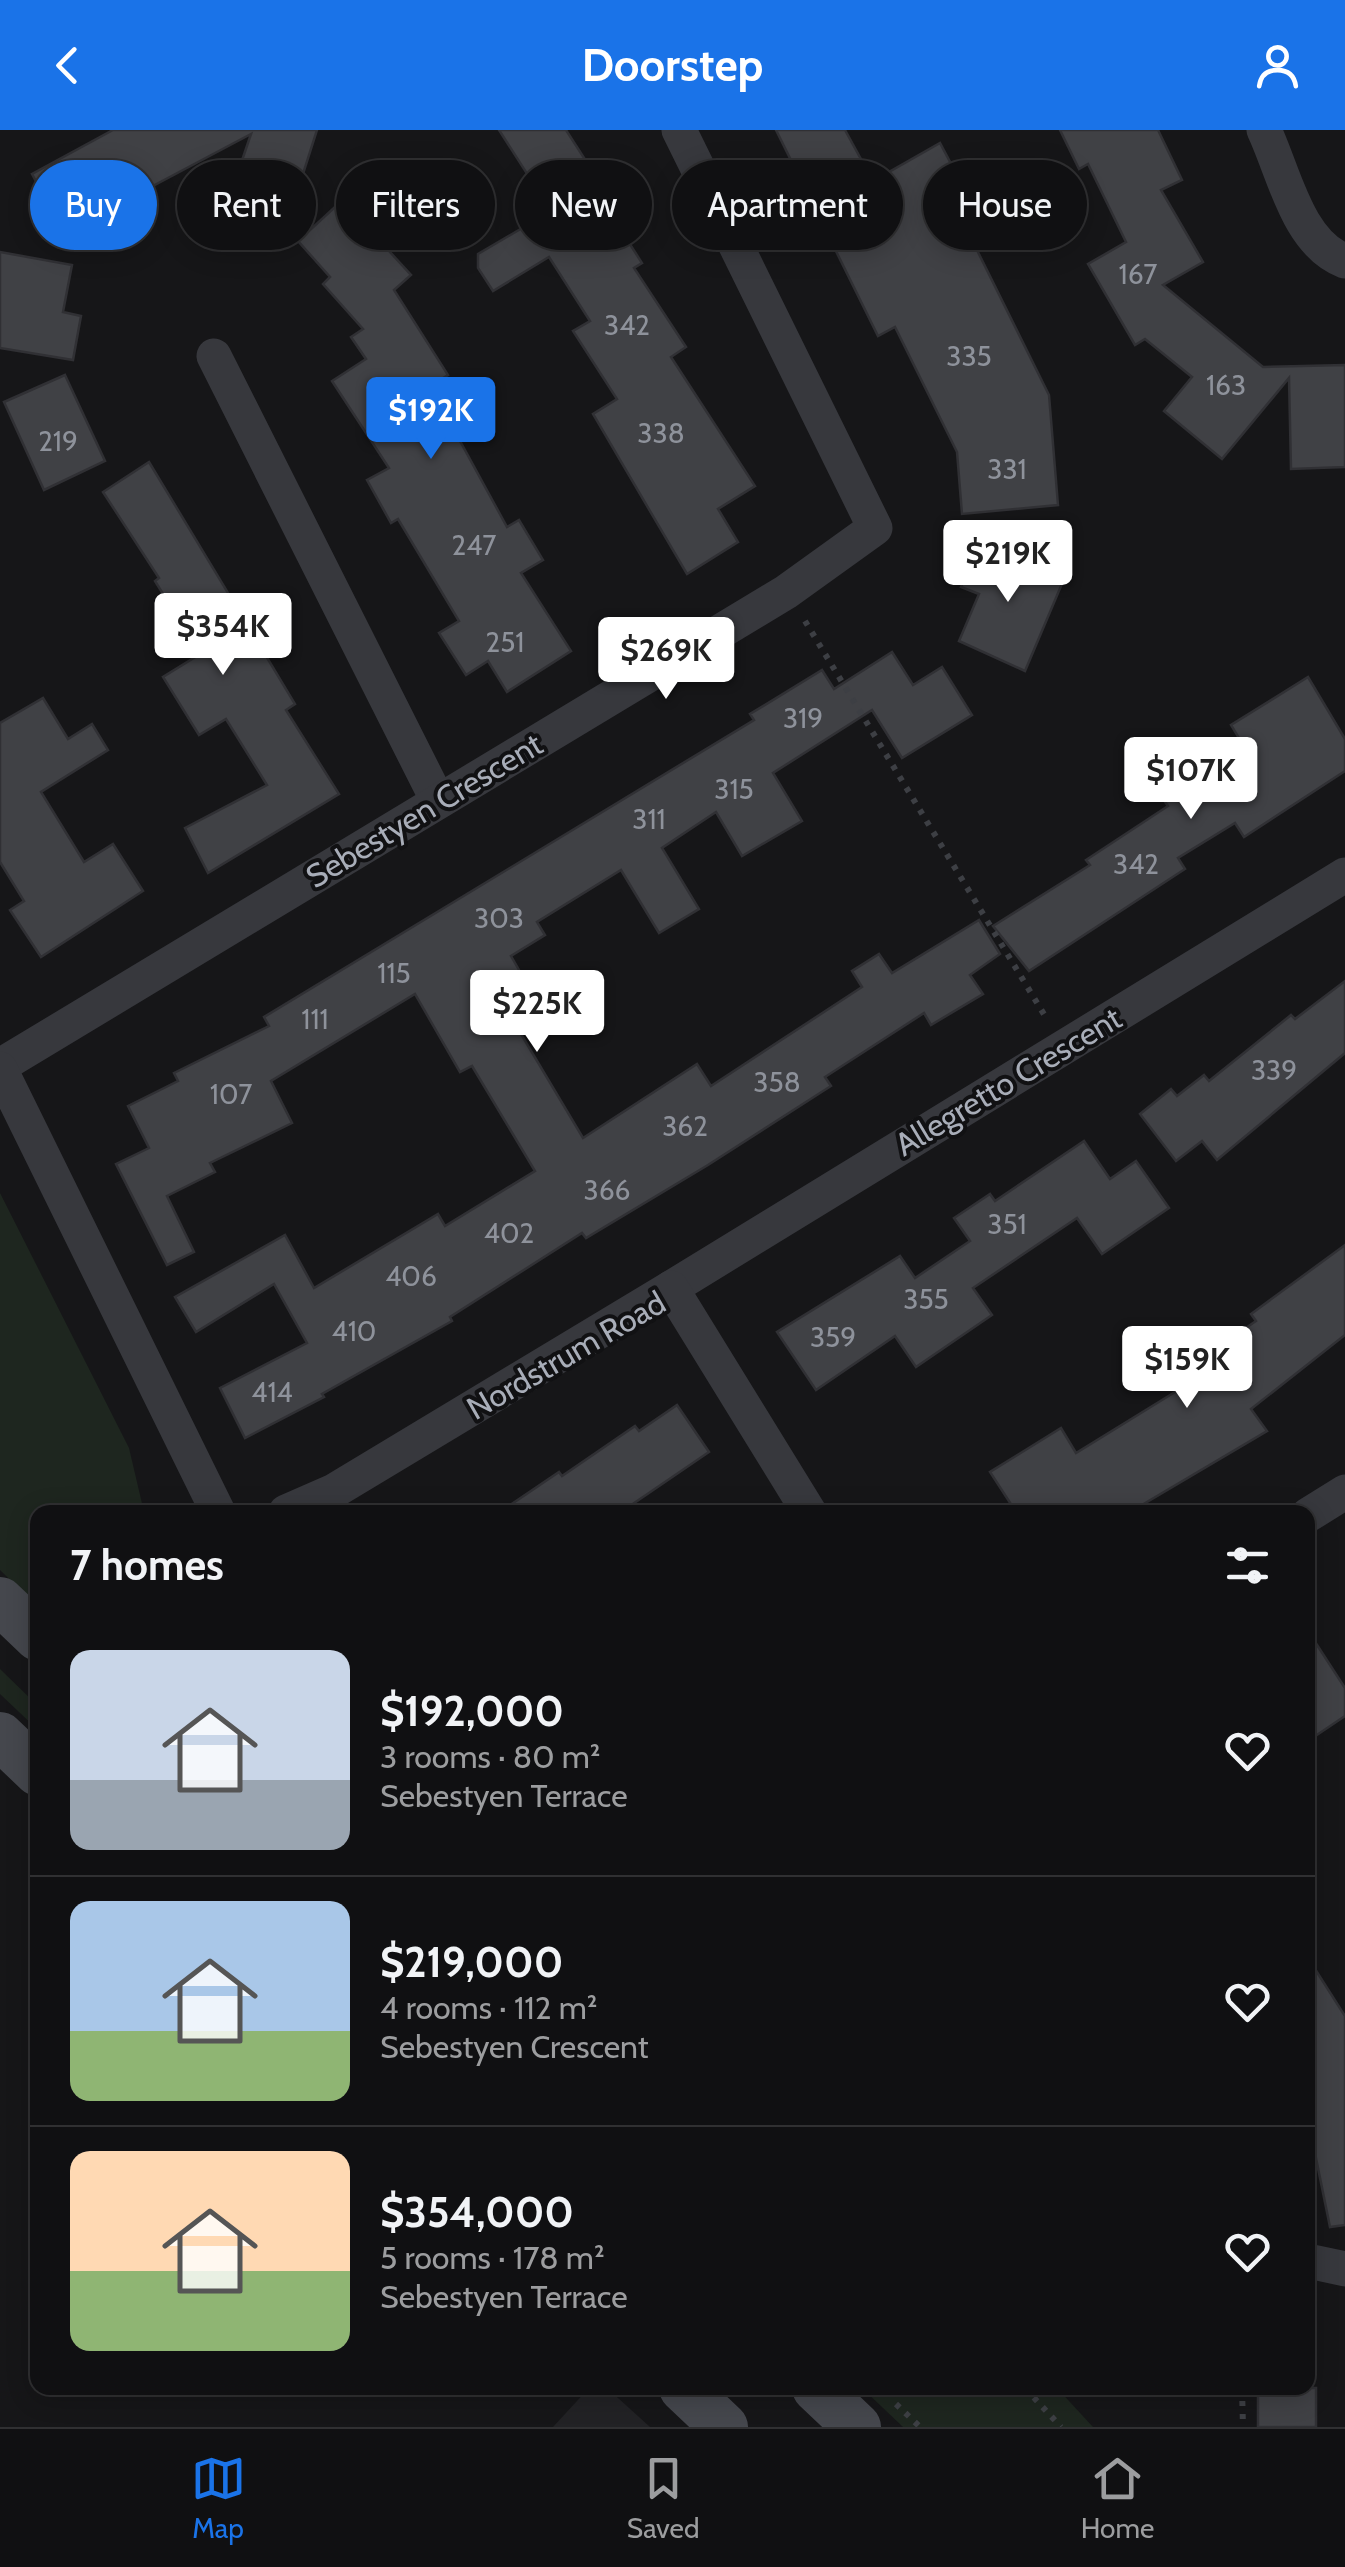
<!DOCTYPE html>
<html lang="en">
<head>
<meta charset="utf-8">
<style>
	:root { --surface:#101012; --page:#1e1e20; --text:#f1f3f6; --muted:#9c9d9f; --line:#303032; --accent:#1a73e8 }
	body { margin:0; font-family:Cabin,sans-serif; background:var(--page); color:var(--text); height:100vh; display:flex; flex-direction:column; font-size:38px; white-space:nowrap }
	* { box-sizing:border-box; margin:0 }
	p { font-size:32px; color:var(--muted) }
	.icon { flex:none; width:55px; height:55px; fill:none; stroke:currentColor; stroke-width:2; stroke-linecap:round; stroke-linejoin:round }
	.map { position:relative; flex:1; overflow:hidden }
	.drawer { position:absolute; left:30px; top:1375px; width:1285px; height:890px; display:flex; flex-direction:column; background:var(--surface); border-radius:20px; box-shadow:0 5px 25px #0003,0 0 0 2px var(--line) }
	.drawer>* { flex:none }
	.hud { position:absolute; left:30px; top:30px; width:1285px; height:90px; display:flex; gap:20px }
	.price { position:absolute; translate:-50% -85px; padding:0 22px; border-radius:10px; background:#fff; color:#222; font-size:32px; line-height:65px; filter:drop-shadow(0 2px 5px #0008) }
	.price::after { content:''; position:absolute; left:50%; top:60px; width:30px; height:22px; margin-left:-15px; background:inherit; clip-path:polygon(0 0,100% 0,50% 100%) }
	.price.selected { background:var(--accent); color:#fff }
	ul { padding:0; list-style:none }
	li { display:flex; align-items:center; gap:30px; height:250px; padding:0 40px }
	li+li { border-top:2px solid var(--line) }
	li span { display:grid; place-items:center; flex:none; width:280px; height:200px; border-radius:20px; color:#555 }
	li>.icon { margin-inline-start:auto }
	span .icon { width:120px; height:120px; fill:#fffc; stroke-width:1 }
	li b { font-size:42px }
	h2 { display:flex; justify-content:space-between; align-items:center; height:120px; padding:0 40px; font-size:42px }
	.pill { padding:0 35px; border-radius:45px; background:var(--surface); box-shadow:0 5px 25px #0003,0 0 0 2px var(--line); font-size:35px; line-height:90px }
	.pill.selected { background:var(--accent); color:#fff }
	header { display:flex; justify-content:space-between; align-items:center; height:130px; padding:0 40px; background:var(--accent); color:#fff; font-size:45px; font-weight:700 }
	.menu { display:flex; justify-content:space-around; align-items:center; height:140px; border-top:2px solid var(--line); background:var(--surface); font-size:28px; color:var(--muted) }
	.menu a { display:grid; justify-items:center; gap:5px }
	.menu .selected { color:var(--accent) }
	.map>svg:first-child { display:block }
	.built { fill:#222225 }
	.green { fill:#1e261f }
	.building { fill:#404145; stroke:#303034; stroke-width:2.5 }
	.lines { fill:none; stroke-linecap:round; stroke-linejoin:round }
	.path { stroke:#3d3f44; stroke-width:6; stroke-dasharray:5 8; stroke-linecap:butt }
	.minor { stroke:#37383d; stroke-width:35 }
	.secondary { stroke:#45474d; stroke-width:48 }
	.labels { text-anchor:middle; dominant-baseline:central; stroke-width:8; stroke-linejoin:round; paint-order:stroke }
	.number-label { font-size:28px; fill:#8e929b }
	.street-label { font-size:32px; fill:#a8adb8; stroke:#111113 }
</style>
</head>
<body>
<header><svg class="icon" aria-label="back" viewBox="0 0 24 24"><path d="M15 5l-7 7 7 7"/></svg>Doorstep<svg class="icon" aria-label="person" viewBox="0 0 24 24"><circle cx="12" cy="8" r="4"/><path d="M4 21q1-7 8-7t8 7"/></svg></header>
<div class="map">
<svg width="1345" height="2297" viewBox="0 0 1345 2297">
	<rect width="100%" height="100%" fill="#161618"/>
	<path class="built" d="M589 2258H607L650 2297H553Z"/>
	<g class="green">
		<path d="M0 1063 129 1318 144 1382H38L37 1476 0 1440Z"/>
		<path d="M0 1539 37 1575V1599L0 1564Z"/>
		<path d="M862 2258H1057L1093 2297H903Z"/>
	</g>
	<g class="building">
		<path d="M113 0H317L282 110 221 92 251 4 64 103 32 44Z"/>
		<path d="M499 0H566L597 48 590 52 642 133 634 138 686 217 671 227 755 356 718 379 738 412 687 444 593 284 617 269 573 201 590 191 549 127 493 161 478 138V124L551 81Z"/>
		<path d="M776 0H845L873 51 940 13 965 60 977 53 999 93 971 108 1049 265 1058 375 962 384 957 322 895 197 878 206Z"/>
		<path d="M1060 0H1158L1182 50 1161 60 1203 132 1163 155 1263 237 1345 235V337L1291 339 1289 248 1222 329 1164 281 1192 247 1145 209 1135 215 1088 134 1126 112 1088 34 1079 39Z"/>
		<path d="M349 64 385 104 379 110 411 145 394 160 448 245 430 256 507 397 519 390 543 430 521 443 571 521 507 562 488 531 466 545 439 503 459 491 398 389 391 393 367 350 389 338 332 251 366 229 351 207 363 199 323 154 330 147 298 111Z"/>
		<path d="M0 122 72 135 63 182 81 186 73 230 0 218Z"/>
		<path d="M65 245 105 331 44 360 4 272Z"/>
		<path d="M149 332 295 574 286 580 339 664 208 743 185 698 267 655 226 589 199 605 163 547 200 524 155 451 159 448 103 362Z"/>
		<path d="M980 412 1064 449 1025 541 959 511 979 464 961 457Z"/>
		<path d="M892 522 913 555 942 537 972 585 902 628 872 580 773 643 802 691 742 726 716 682 662 718 699 779 659 803 621 740 537 792 545 805 511 826 542 880 515 894 583 1008 697 934 711 956 862 857 852 841 879 824 892 843 979 790 1000 824 970 845 983 864 931 895 924 883 825 947 831 956 708 1035 586 1108 582 1103 450 1187 452 1191 322 1264 324 1267 245 1308 220 1258 307 1213 274 1154 196 1202 175 1167 285 1105 314 1158 438 1084 445 1096 535 1041 472 936 460 942 415 864 271 951 292 993 210 1033 215 1042 167 1066 194 1122 167 1135 116 1034 149 1018 128 976 178 951 174 943 269 896 264 887 754 590 750 584 822 540 834 559Z"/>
		<path d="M1308 547 1345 609V641L1244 707 1235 693 1178 728 1185 739 1029 841 993 796 1090 735 1086 730 1168 676 1163 669 1245 618 1231 595Z"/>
		<path d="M43 568 68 609 92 594 108 620 41 662 84 732 113 714 143 761 41 827 10 780 24 771 0 732V593Z"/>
		<path d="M1345 851V923L1217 1030 1202 1011 1176 1031 1140 984 1171 959 1177 966 1204 945 1209 951 1291 885 1295 889Z"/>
		<path d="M1084 1011 1110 1049 1136 1031 1169 1078 1102 1124 1077 1088 973 1158 992 1185 916 1237 895 1206 816 1260 777 1202 900 1126 915 1148 970 1111 954 1088 990 1064 995 1071Z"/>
		<path d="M1345 1115V1205L1251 1279 1267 1301 1130 1382H1016L990 1342 1061 1298 1076 1323 1188 1254 1180 1243 1256 1191 1251 1184Z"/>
		<path d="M677 1275 709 1322 621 1382H500L559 1342 562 1346 635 1296 639 1301Z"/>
		<path d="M1308 1501 1345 1558V1586L1308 1611Z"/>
		<path d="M1308 1828 1345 1886V2095L1330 2097 1308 1989Z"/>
		<rect x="1258" y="2258" width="58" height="39"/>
	</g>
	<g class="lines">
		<g class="path">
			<path d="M805 491 1045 886"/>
			<path d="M1025 2258 1061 2297"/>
			<path d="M1242 2258 1243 2297"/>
			<path d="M896 2274 920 2297"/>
		</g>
		<g class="minor">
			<path d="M1264 0C1284 42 1297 113 1345 131"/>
			<path d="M214 226 438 671"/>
			<path d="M0 936 786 462 875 398 679 0"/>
			<path d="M0 939 218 1382"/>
			<path d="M671 1158 1345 745"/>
			<path d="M286 1382 334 1361 671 1158 809 1382"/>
			<path d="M1308 1385 1345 1362"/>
			<path d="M1308 2131 1345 2139"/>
		</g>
		<g class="secondary">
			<path d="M0 1471 38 1507"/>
			<path d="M0 1606 38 1642"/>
			<path d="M683 2258 724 2297"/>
			<path d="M816 2258 857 2297"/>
		</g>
	</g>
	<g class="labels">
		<g class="number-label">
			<text x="1138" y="144">167</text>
			<text x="627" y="195">342</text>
			<text x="969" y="226">335</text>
			<text x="1226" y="255">163</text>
			<text x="661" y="303">338</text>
			<text x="58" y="311">219</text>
			<text x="1007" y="339">331</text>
			<text x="474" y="415">247</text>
			<text x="505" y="512">251</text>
			<text x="803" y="588">319</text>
			<text x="734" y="659">315</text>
			<text x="649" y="689">311</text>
			<text x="1136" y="734">342</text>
			<text x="499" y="788">303</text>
			<text x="394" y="843">115</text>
			<text x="315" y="889">111</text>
			<text x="1274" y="940">339</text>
			<text x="777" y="952">358</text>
			<text x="231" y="964">107</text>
			<text x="685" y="996">362</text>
			<text x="607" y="1060">366</text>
			<text x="1007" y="1094">351</text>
			<text x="509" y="1103">402</text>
			<text x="411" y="1146">406</text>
			<text x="926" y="1169">355</text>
			<text x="354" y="1201">410</text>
			<text x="833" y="1207">359</text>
			<text x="272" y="1262">414</text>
		</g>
		<g class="street-label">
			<text transform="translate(424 680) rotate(-31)">Sebestyen Crescent</text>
			<text transform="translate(1008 951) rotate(-31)">Allegretto Crescent</text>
			<text transform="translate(566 1225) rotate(-30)">Nordstrum Road</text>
		</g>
	</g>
</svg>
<b class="price selected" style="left:431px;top:332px">$192K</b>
<b class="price" style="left:1008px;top:475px">$219K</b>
<b class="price" style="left:223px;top:548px">$354K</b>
<b class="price" style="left:666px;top:572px">$269K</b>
<b class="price" style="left:1191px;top:692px">$107K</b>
<b class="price" style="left:537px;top:925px">$225K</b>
<b class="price" style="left:1187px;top:1281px">$159K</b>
<div class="hud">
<a class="pill selected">Buy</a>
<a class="pill">Rent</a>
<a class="pill">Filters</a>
<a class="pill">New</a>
<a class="pill">Apartment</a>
<a class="pill">House</a>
</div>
<section class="drawer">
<h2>7 homes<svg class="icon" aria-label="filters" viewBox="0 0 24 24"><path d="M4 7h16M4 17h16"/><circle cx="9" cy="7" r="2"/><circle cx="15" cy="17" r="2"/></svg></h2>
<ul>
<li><span style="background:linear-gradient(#c9d6e8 65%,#9aa5b1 0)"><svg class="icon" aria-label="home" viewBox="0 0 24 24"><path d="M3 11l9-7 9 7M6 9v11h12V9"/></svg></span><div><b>$192,000</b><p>3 rooms · 80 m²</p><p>Sebestyen Terrace</p></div><svg class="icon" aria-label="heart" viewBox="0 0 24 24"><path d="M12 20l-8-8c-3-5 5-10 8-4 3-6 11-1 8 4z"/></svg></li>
<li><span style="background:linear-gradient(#a9c7e8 65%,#8fb573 0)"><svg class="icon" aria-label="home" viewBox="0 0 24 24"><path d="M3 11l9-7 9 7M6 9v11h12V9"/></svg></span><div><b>$219,000</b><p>4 rooms · 112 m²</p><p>Sebestyen Crescent</p></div><svg class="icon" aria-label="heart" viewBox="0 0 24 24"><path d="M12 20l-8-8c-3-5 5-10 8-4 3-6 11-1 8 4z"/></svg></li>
<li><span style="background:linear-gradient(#ffd9b3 60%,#8fb573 0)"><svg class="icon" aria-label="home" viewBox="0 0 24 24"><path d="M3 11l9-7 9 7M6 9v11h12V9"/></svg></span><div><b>$354,000</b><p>5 rooms · 178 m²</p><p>Sebestyen Terrace</p></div><svg class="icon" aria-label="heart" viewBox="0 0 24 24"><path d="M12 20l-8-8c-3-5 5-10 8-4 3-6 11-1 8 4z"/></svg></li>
</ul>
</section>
</div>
<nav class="menu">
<a class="selected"><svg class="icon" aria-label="map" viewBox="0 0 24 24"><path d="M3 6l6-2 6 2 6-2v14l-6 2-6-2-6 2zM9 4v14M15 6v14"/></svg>Map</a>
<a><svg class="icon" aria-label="saved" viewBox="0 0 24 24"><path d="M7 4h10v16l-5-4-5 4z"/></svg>Saved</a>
<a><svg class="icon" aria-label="home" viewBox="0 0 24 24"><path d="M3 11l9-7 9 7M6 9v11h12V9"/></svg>Home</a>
</nav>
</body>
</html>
